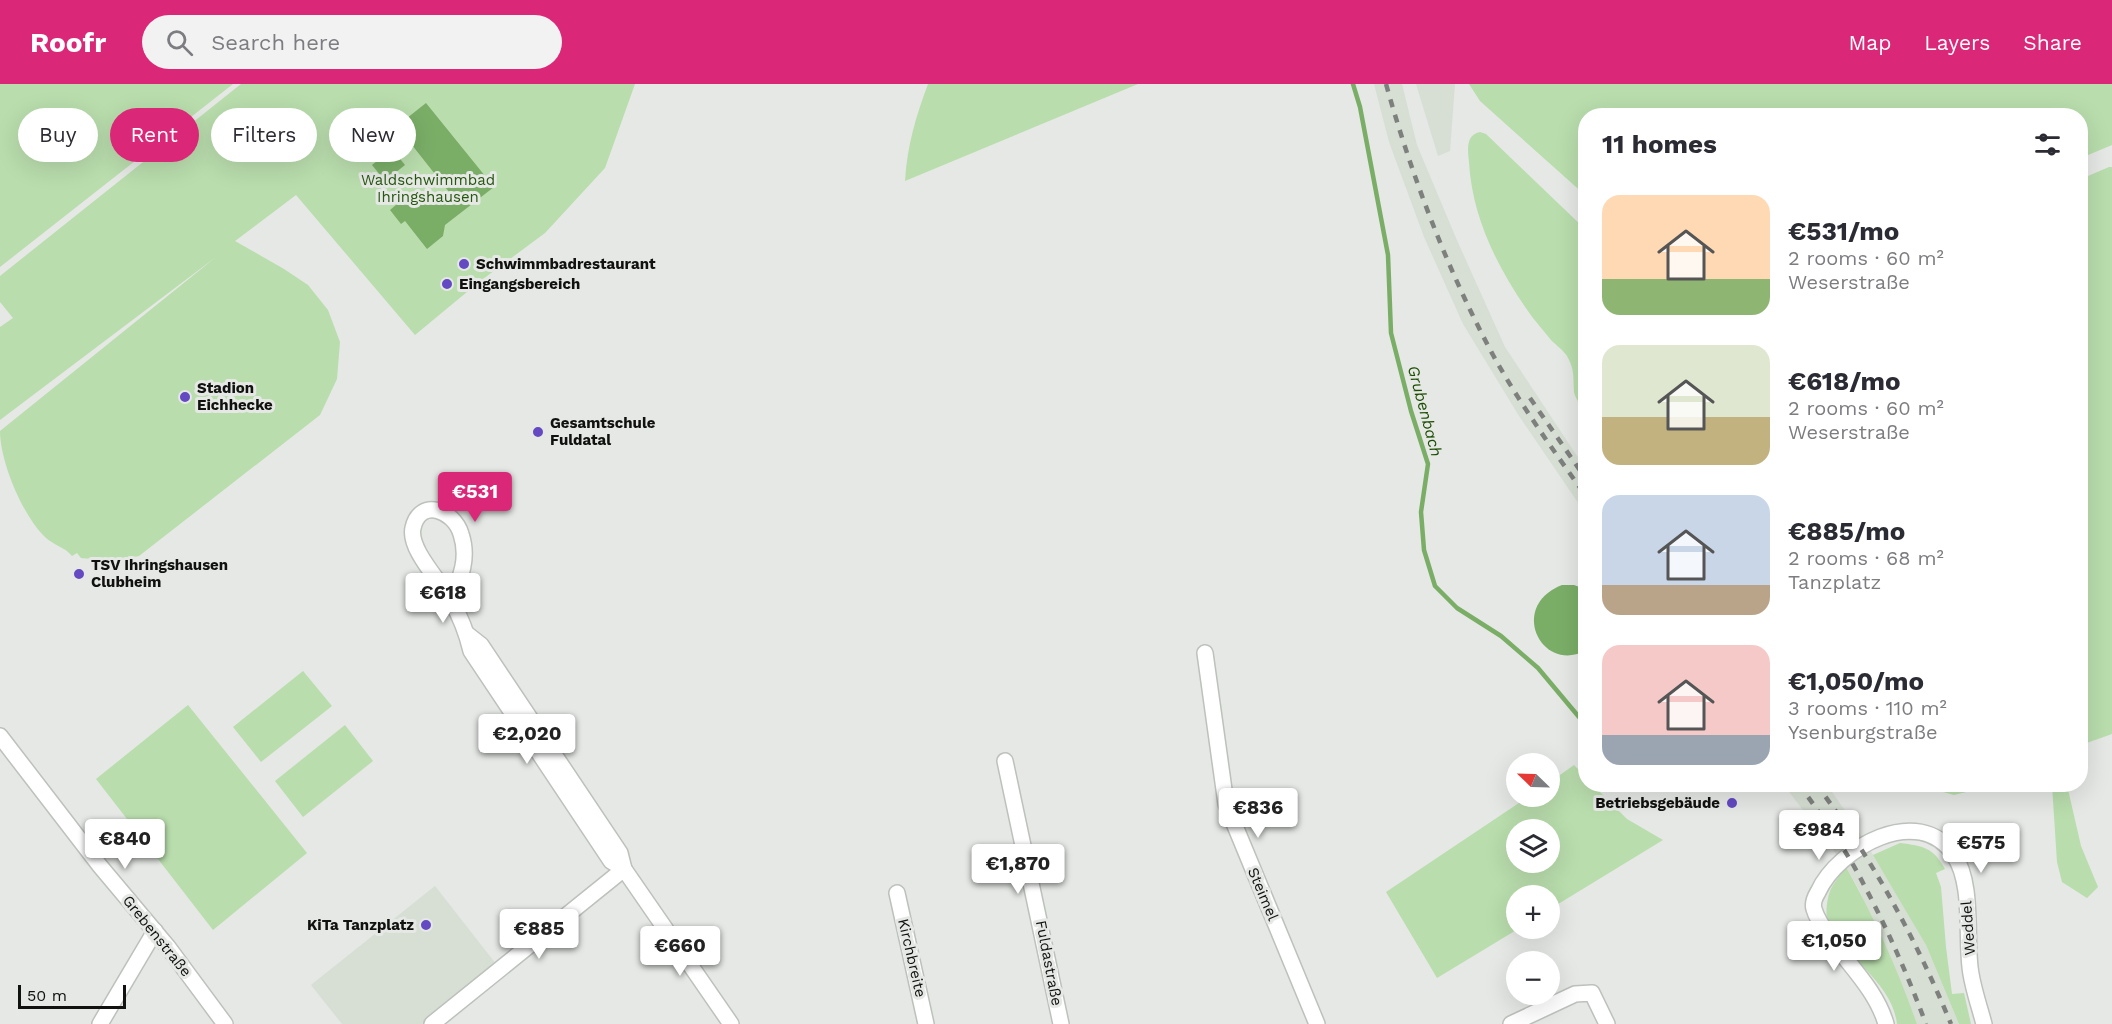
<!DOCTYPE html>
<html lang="en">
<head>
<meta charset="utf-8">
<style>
	:root { --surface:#fff; --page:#f2f2f3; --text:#2b2b33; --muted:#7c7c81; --accent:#db2777 }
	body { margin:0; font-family:"Work Sans",sans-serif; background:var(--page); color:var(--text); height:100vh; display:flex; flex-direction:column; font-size:22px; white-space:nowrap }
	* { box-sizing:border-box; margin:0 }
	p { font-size:20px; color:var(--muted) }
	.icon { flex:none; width:33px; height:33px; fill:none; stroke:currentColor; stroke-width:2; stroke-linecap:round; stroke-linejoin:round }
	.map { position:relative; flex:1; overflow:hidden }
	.panel { position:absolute; left:1578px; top:24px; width:510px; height:684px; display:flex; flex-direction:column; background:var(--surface); border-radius:24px; box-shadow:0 6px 24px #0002 }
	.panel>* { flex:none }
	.hud { position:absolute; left:18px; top:24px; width:570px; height:54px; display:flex; gap:12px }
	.needle { width:39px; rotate:293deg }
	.controls { position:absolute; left:1506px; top:669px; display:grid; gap:12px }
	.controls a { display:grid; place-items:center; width:54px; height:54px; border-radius:50%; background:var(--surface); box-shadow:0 6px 24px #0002; font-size:30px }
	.scale { position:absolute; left:18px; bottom:15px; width:108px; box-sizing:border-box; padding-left:6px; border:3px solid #111210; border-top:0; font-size:16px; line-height:21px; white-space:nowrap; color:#111210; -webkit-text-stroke:4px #e5e8e4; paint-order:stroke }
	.price { position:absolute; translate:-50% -51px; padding:0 14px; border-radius:6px; background:#fff; color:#222; font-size:20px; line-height:39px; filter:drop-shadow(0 2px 3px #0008) }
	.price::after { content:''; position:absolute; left:50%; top:36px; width:18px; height:14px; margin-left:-9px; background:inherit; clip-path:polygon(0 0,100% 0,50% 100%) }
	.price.active { background:var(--accent); color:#fff }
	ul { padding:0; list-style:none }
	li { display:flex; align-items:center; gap:18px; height:150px; padding:0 24px }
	li span { display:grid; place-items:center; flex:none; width:168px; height:120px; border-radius:18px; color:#555 }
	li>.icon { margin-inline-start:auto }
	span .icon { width:72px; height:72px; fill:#fffc; stroke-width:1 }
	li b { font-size:26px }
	h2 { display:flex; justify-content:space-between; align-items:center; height:72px; padding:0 24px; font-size:26px }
	.chip { padding:0 21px; border-radius:27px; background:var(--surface); box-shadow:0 6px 24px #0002; font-size:21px; line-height:54px }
	.chip.active { background:var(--accent); color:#fff }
	header { display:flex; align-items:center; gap:36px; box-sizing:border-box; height:84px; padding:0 30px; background:var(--accent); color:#fff }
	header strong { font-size:28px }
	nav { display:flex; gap:33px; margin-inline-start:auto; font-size:21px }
	.search { width:420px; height:54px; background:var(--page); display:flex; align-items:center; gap:15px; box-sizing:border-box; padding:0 21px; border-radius:33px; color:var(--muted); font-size:22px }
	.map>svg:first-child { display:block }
	.built { fill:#d7dfd4 }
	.green { fill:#b9ddad; fill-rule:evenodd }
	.water { fill:#7aae67 }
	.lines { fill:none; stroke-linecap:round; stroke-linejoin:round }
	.stream { stroke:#7aae67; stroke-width:4.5 }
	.minor-casing { stroke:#bdc1bc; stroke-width:18 }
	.minor { stroke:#fff; stroke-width:15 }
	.rail { stroke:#7e807d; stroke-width:4.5; stroke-dasharray:8 8; stroke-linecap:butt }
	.poi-dot { fill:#6349c2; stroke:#e5e8e4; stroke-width:2 }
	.labels { text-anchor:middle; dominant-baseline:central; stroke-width:6; stroke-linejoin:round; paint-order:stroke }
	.park-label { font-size:15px; fill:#26570e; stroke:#e5e8e4 }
	.poi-label { font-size:15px; font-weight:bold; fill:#111210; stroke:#e5e8e4; text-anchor:start }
	.street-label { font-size:15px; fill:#111210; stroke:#e5e8e4 }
	.water-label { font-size:16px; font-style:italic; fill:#1b4d00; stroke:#e5e8e4 }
</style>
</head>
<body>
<header>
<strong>Roofr</strong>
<div class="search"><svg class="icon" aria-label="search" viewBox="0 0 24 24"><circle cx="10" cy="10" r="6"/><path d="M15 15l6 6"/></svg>Search here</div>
<nav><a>Map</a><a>Layers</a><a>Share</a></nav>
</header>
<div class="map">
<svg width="2112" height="940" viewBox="0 0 2112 940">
	<rect width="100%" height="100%" fill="#e5e8e4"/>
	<g class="built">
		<path d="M1374 0H1402L1417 61 1456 154 1505 263 1585 384V429L1519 332 1463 240 1424 153 1389 58Z"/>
		<path d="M1416 0H1455L1450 67 1438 72Z"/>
		<path d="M1784 701H1827L1851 735 1905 823 1926 861 1959 940H1917L1907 913 1858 804 1846 783Z"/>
		<path d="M435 802 496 880 422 940H342L311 901Z"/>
	</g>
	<g class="green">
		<path d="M0 0H233L0 183Z"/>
		<path d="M241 0H635L605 84 545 149 479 198 415 251 296 111 235 157 284 185 308 201 328 226 340 258 337 295 320 331 139 472 113 477 81 474 77 469 72 472C65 463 53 461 45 453 23 432 0 378 0 347L216 173 0 336V243L13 234 0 218V192Z"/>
		<path d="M928 0H1138L905 97C907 62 916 32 928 0Z"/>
		<path d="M1469 0H2112V61L2081 74 2080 32H1586L1585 111 1480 17Z"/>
		<path d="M1480 48 1486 50 1585 145V327C1581 322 1575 314 1574 308 1573 293 1575 286 1567 272 1563 266 1556 261 1551 256 1545 249 1539 241 1533 234 1500 189 1472 135 1469 78 1468 67 1465 51 1480 48Z"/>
		<path d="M2109 83H2112V650L2081 661V95Z"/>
		<path d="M303 587 332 622 261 678 233 643Z"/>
		<path d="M188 621 307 769 213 846 96 695Z"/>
		<path d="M345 641 373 677 303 733 275 697Z"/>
		<path d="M1574 681 1585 692 1586 700 1593 701 1627 735 1663 756 1550 825V812H1516L1518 845 1437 894 1386 808 1528 713 1550 712V698ZM1516 746H1550V778H1516Z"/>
		<path d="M1918 701H1994L1954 711Z"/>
		<path d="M2052 701H2067L2081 762 2098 803 2087 814 2062 798 2057 778Z"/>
		<path d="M1900 759C1923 762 1933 763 1945 785L1936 789 1941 803 1946 863 1952 910 1964 909 1971 940H1959L1926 861 1873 771Z"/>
		<path d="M1846 783C1874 833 1898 886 1917 940H1897C1892 897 1845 875 1828 838 1825 831 1827 817 1829 810 1832 800 1840 792 1846 783Z"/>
	</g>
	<g class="water">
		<path d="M426 19 494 103 445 141 443 152 427 165 405 137 401 140 390 126 410 109 417 117 443 120 453 113 397 42Z"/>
		<path d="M392 65 405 81 385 97 372 81Z"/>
		<path d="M1562 501H1574L1585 505V567C1541 589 1508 522 1562 501Z"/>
	</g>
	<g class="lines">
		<path class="stream" d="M1353 0 1360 23 1388 171 1391 249 1411 327 1428 380 1421 428 1424 466 1435 502 1457 524 1501 552 1538 584 1579 633"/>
		<g class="minor-casing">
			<g id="minor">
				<path d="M451 516C461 493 469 474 461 450 454 426 420 413 413 444 408 465 441 498 451 516 460 532 467 550 471 567L611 777 624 785"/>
				<path d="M467 550 481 561 620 769 624 785 731 940"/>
				<path d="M1205 569 1226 720 1317 940"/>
				<path d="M0 652 100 782 168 863 225 940"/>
				<path d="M1005 677 1061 940"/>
				<path d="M897 809 926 940"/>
				<path d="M100 940 155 847"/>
				<path d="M432 940 624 785"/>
				<path d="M1511 940 1575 910 1592 909 1607 940"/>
				<path d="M1886 940C1877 908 1851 883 1832 857 1826 848 1817 836 1814 825 1812 819 1815 813 1818 808 1838 764 1919 718 1954 771 1973 799 1966 849 1970 883 1972 902 1979 921 1984 940"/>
			</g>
		</g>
		<use href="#minor" class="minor"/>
		<g class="rail">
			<path d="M1386 0C1412 93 1447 185 1493 271 1520 320 1553 366 1586 412"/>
			<path d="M1530 314 1586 395"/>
			<path d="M1799 700C1822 733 1846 765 1864 801 1888 846 1908 892 1926 940"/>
			<path d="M1816 700C1872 774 1916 855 1951 940"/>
		</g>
	</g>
	<g class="poi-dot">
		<circle cx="464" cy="180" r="6"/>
		<circle cx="447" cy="200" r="6"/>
		<circle cx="185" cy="313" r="6"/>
		<circle cx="538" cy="348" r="6"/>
		<circle cx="79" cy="490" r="6"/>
		<circle cx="1732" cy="719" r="6"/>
		<circle cx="426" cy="841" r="6"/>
	</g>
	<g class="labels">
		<g class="park-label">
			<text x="428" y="96">Waldschwimmbad<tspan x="428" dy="17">Ihringshausen</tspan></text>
		</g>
		<g class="poi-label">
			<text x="476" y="180">Schwimmbadrestaurant</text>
			<text x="459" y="200">Eingangsbereich</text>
			<text x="197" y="304">Stadion<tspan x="197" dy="17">Eichhecke</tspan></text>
			<text x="550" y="339">Gesamtschule<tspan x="550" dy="17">Fuldatal</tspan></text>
			<text x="91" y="481">TSV Ihringshausen<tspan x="91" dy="17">Clubheim</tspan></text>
			<text x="1720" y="719" text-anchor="end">Betriebsgebäude</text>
			<text x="414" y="841" text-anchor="end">KiTa Tanzplatz</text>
		</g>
		<g class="street-label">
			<text transform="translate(1263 810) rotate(67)">Steimel</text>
			<text transform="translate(1968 844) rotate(-94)">Weddel</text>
			<text transform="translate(157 852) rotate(51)">Grebenstraße</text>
			<text transform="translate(912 874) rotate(77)">Kirchbreite</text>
			<text transform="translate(1049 879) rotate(79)">Fuldastraße</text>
		</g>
		<g class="water-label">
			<text transform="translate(1425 327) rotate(75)">Grubenbach</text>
		</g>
	</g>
</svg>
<div class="controls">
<a><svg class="needle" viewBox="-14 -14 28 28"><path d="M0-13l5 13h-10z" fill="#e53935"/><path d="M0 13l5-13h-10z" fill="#7c7c81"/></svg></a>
<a><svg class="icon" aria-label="layers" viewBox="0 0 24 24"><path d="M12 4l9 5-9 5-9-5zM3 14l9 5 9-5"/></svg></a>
<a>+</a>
<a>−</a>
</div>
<div class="scale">50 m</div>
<b class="price active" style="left:475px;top:439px">€531</b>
<b class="price" style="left:443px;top:540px">€618</b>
<b class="price" style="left:527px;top:681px">€2,020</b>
<b class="price" style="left:1258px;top:755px">€836</b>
<b class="price" style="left:1819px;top:777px">€984</b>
<b class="price" style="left:125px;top:786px">€840</b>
<b class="price" style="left:1981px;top:790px">€575</b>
<b class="price" style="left:1018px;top:811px">€1,870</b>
<b class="price" style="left:539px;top:876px">€885</b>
<b class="price" style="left:1834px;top:888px">€1,050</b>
<b class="price" style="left:680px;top:893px">€660</b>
<div class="hud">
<a class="chip">Buy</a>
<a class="chip active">Rent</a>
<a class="chip">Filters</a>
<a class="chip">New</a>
</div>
<section class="panel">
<h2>11 homes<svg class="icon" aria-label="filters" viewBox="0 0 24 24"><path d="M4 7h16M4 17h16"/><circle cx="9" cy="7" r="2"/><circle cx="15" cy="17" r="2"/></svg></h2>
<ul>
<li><span style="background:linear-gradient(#ffd9b3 70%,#8fb573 0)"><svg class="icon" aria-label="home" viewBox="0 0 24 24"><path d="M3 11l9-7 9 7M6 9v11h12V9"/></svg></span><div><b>€531/mo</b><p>2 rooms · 60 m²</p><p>Weserstraße</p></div></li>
<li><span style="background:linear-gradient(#dfe7d0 60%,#c2b280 0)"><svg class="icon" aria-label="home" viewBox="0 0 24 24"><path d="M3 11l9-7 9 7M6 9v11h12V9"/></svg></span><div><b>€618/mo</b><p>2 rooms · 60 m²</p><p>Weserstraße</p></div></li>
<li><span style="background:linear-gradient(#c9d6e8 75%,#b9a48a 0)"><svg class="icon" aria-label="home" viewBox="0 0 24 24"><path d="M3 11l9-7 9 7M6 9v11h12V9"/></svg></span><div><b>€885/mo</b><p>2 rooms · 68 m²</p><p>Tanzplatz</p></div></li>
<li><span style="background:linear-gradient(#f6c9c9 75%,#9aa5b1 0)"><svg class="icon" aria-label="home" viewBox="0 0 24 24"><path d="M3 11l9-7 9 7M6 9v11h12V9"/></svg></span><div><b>€1,050/mo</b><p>3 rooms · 110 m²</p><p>Ysenburgstraße</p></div></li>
</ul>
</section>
</div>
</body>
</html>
